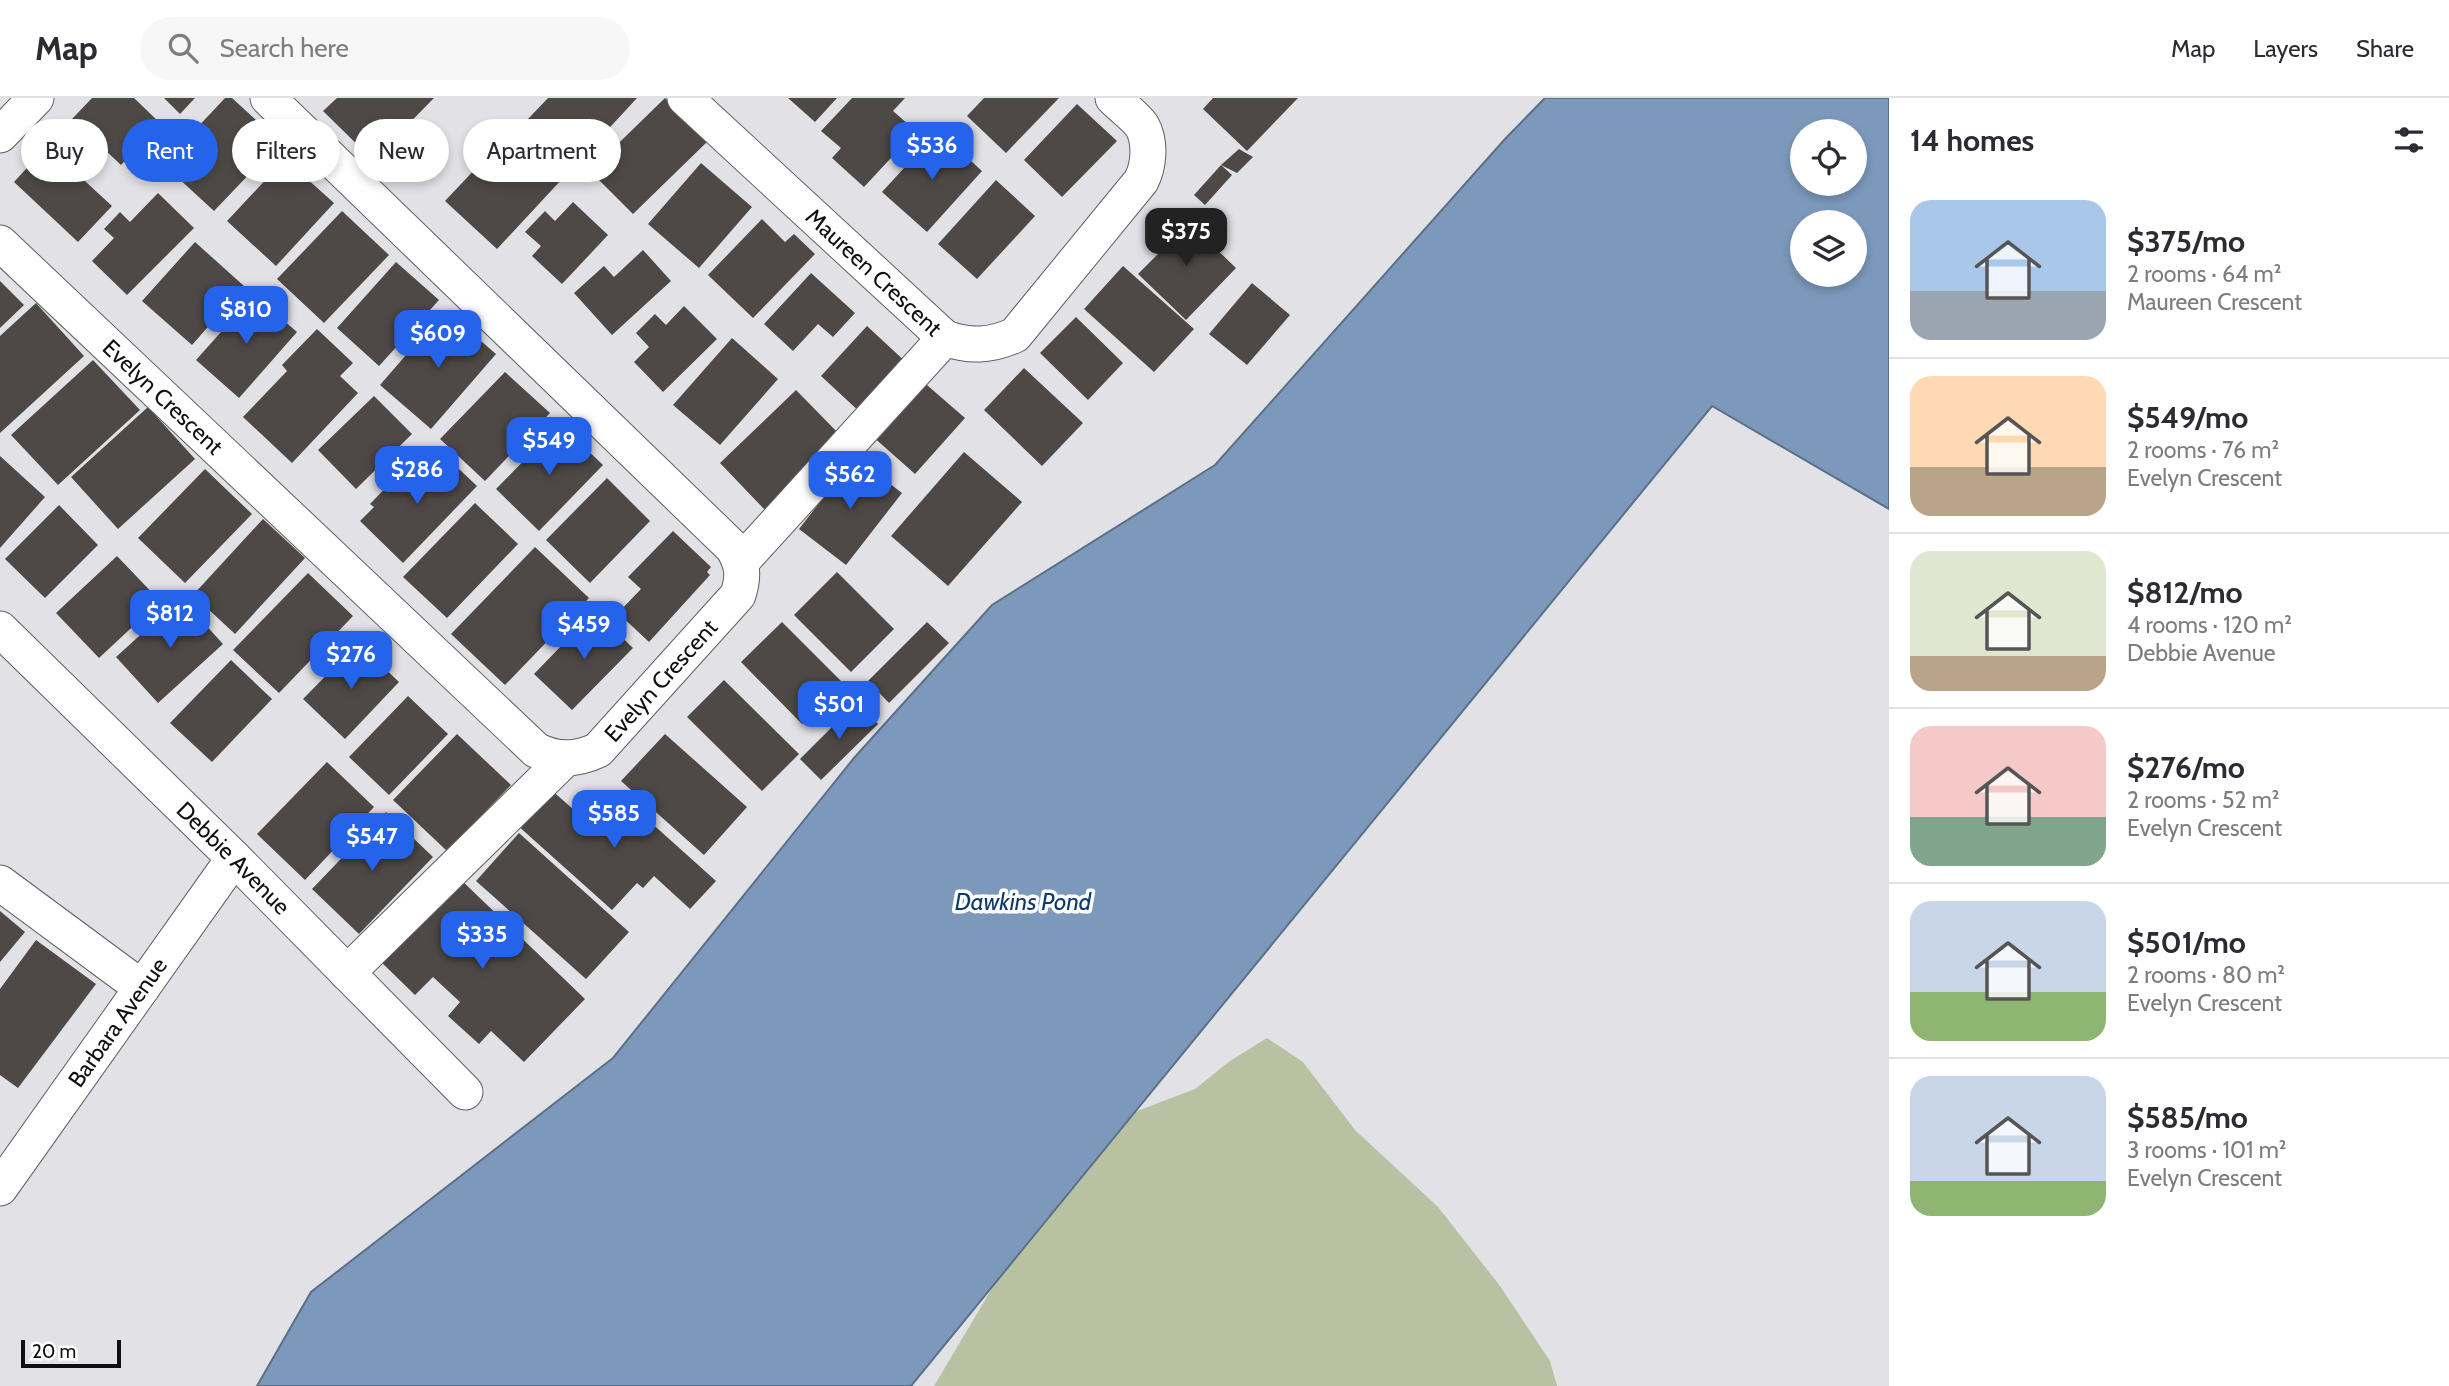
<!DOCTYPE html>
<html lang="en">
<head>
<meta charset="utf-8">
<style>
	:root { --surface:#fff; --page:#f7f7f7; --text:#2b2b33; --muted:#7c7c81; --line:#e1e1e2; --accent:#2563eb }
	body { margin:0; font-family:Cabin,sans-serif; background:var(--page); color:var(--text); height:100vh; display:flex; flex-direction:column; font-size:26px; white-space:nowrap }
	* { box-sizing:border-box; margin:0 }
	p { font-size:23px; color:var(--muted) }
	.icon { flex:none; width:38px; height:38px; fill:none; stroke:currentColor; stroke-width:2; stroke-linecap:round; stroke-linejoin:round }
	.map { position:relative; flex:1; overflow:hidden }
	.drawer { display:flex; flex-direction:column; background:var(--surface); width:560px }
	.drawer>* { flex:none }
	.banner { position:absolute; left:21px; top:21px; width:665px; height:63px; display:flex; gap:14px }
	.tools { position:absolute; left:1790px; top:21px; display:grid; gap:14px }
	.tools a { display:grid; place-items:center; width:77px; height:77px; border-radius:50%; background:var(--surface); box-shadow:0 4px 10px #0003; font-size:35px }
	.scale { position:absolute; left:21px; bottom:18px; width:100px; box-sizing:border-box; padding-left:7px; border:4px solid #0f0f10; border-top:0; font-size:19px; line-height:24px; white-space:nowrap; color:#0f0f10; -webkit-text-stroke:5px #fff; paint-order:stroke }
	.price { position:absolute; translate:-50% -60px; padding:0 16px; border-radius:14px; background:var(--accent); color:#fff; font-size:23px; line-height:46px; filter:drop-shadow(0 2px 4px #0008) }
	.price::after { content:''; position:absolute; left:50%; top:42px; width:21px; height:16px; margin-left:-10px; background:inherit; clip-path:polygon(0 0,100% 0,50% 100%) }
	.price.current { background:#222; color:#fff }
	ul { padding:0; list-style:none }
	li { display:flex; align-items:center; gap:21px; height:175px; padding:0 21px }
	li+li { border-top:2px solid var(--line) }
	li span { display:grid; place-items:center; flex:none; width:196px; height:140px; border-radius:21px; color:#555 }
	li>.icon { margin-inline-start:auto }
	span .icon { width:84px; height:84px; fill:#fffc; stroke-width:1 }
	li b { font-size:30px }
	h2 { display:flex; justify-content:space-between; align-items:center; height:84px; padding:0 21px; font-size:30px }
	.pill { padding:0 24px; border-radius:32px; background:var(--surface); box-shadow:0 4px 10px #0003; font-size:24px; line-height:63px }
	.pill.current { background:var(--accent); color:#fff }
	header { display:flex; align-items:center; gap:42px; box-sizing:border-box; height:98px; padding:0 35px; background:var(--surface); border-bottom:2px solid var(--line) }
	header strong { font-size:33px }
	nav { display:flex; gap:38px; margin-inline-start:auto; font-size:24px }
	.search { width:490px; height:63px; background:var(--page); display:flex; align-items:center; gap:18px; box-sizing:border-box; padding:0 24px; border-radius:38px; color:var(--muted); font-size:26px }
	main { display:flex; flex:1; min-height:0 }
	.map>svg:first-child { display:block }
	.green { fill:#b8c2a2 }
	.water { fill:#7c99bc; stroke:#5b7088; stroke-width:2; fill-rule:evenodd }
	.building { fill:#4e4947 }
	.lines { fill:none; stroke-linecap:round; stroke-linejoin:round }
	.minor-casing { stroke:#605f64; stroke-width:37 }
	.minor { stroke:#fff; stroke-width:35 }
	.labels { text-anchor:middle; dominant-baseline:central; stroke-width:7; stroke-linejoin:round; paint-order:stroke }
	.street-label { font-size:23px; fill:#0f0f10; stroke:#fff }
	.water-label { font-size:24px; font-style:italic; fill:#0f3a67; stroke:#fff }
</style>
</head>
<body>
<header>
<strong>Map</strong>
<div class="search"><svg class="icon" aria-label="search" viewBox="0 0 24 24"><circle cx="10" cy="10" r="6"/><path d="M15 15l6 6"/></svg>Search here</div>
<nav><a>Map</a><a>Layers</a><a>Share</a></nav>
</header>
<main>
<div class="map">
<svg width="1889" height="1288" viewBox="0 0 1889 1288">
	<rect width="100%" height="100%" fill="#e1e1e6"/>
	<path class="green" d="M1267 940 1303 964 1355 1032 1438 1109 1500 1188 1550 1263 1557 1288H934L994 1187 1041 1100 1102 1033 1140 1012 1195 991 1230 963Z"/>
	<path class="water" d="M1545 0H1889V411L1712 308 911 1288H257L311 1194 613 960 854 660 992 507 1215 367 1505 41ZM1802 33H1855V86H1802ZM1802 124H1855V177H1802Z"/>
	<g class="building">
		<path d="M92 0H134L160 25 121 67 72 21Z"/>
		<path d="M164 0H195L180 16Z"/>
		<path d="M225 0H232L280 44 214 113 163 66Z"/>
		<path d="M337 0H434L373 62 323 13Z"/>
		<path d="M548 0H637L577 65 528 21Z"/>
		<path d="M665 0 708 43 633 116 590 73Z"/>
		<path d="M788 0H837L815 24Z"/>
		<path d="M852 0H905L893 13 916 33 864 89 832 60 841 50 821 33Z"/>
		<path d="M984 0H1059L1006 55 967 18Z"/>
		<path d="M1213 0H1298L1247 53 1203 11Z"/>
		<path d="M1077 6 1117 43 1062 99 1024 62Z"/>
		<path d="M512 32 563 80 497 151 445 103Z"/>
		<path d="M938 33 982 73 927 134 882 94Z"/>
		<path d="M47 48 112 108 78 144 14 84Z"/>
		<path d="M1239 51 1253 59 1237 75 1221 67Z"/>
		<path d="M285 61 334 105 276 168 227 123Z"/>
		<path d="M701 65 752 109 699 170 648 126Z"/>
		<path d="M1221 67 1232 77 1205 107 1194 97Z"/>
		<path d="M996 82 1035 118 977 181 938 146Z"/>
		<path d="M158 95 194 130 127 197 92 163 114 140 104 131 120 114 130 124Z"/>
		<path d="M573 104 608 137 562 186 532 158 541 148 525 134 545 113 555 123Z"/>
		<path d="M342 113 389 157 324 225 277 181Z"/>
		<path d="M1178 114 1236 170 1186 222 1138 176 1171 143 1160 133Z"/>
		<path d="M762 121 785 144 794 136 815 156 753 220 708 177Z"/>
		<path d="M195 144 244 188 192 247 142 203Z"/>
		<path d="M643 152 671 183 612 237 574 195 604 168 614 179Z"/>
		<path d="M396 164 439 202 379 268 337 230Z"/>
		<path d="M1123 168 1194 231 1154 274 1084 211Z"/>
		<path d="M811 175 855 215 833 239 818 226 793 253 764 226Z"/>
		<path d="M0 183 24 207 0 230Z"/>
		<path d="M1252 185 1290 217 1247 267 1209 236Z"/>
		<path d="M254 197 297 234 239 300 196 262Z"/>
		<path d="M36 205 84 258 0 335V238Z"/>
		<path d="M684 208 717 241 663 294 634 264 649 249 636 235 655 216 666 227Z"/>
		<path d="M445 212 496 256 431 331 380 287Z"/>
		<path d="M1076 219 1123 265 1088 302 1040 255Z"/>
		<path d="M867 228 909 267 862 316 821 278Z"/>
		<path d="M317 231 353 265 340 278 358 295 292 365 243 319 287 273 282 267Z"/>
		<path d="M732 240 778 281 720 347 673 307Z"/>
		<path d="M93 262 140 312 58 387 11 337Z"/>
		<path d="M1024 270 1083 325 1042 368 984 312Z"/>
		<path d="M505 274 550 315 485 383 440 341Z"/>
		<path d="M920 281 965 320 915 376 871 337Z"/>
		<path d="M796 292 842 339 765 412 720 365Z"/>
		<path d="M374 298 412 336 356 391 318 352Z"/>
		<path d="M148 309 195 361 118 431 71 379Z"/>
		<path d="M560 326 603 367 539 433 496 391Z"/>
		<path d="M440 353 477 388 403 465 360 423 374 409 370 406 399 376 409 385Z"/>
		<path d="M964 354 1022 404 948 488 891 438Z"/>
		<path d="M0 358 45 399 0 450Z"/>
		<path d="M855 359 902 395 846 467 799 431Z"/>
		<path d="M205 371 252 416 185 485 138 440Z"/>
		<path d="M607 380 650 423 590 485 546 442Z"/>
		<path d="M475 405 518 446 447 520 403 479Z"/>
		<path d="M59 407 98 447 45 500 5 461Z"/>
		<path d="M263 421 305 460 235 536 193 497Z"/>
		<path d="M673 433 711 469 707 474 710 477 649 544 618 515 641 491 628 479Z"/>
		<path d="M535 449 589 500 505 587 451 536Z"/>
		<path d="M117 458 160 503 99 560 56 515Z"/>
		<path d="M837 474 894 531 851 574 794 517Z"/>
		<path d="M308 475 353 518 279 595 233 552Z"/>
		<path d="M181 500 223 546 158 605 116 559Z"/>
		<path d="M595 513 633 550 572 612 534 576Z"/>
		<path d="M782 524 843 585 802 626 741 564Z"/>
		<path d="M927 524 949 545 889 605 868 583Z"/>
		<path d="M358 545 399 584 345 641 303 601Z"/>
		<path d="M231 562 272 601 212 664 170 625Z"/>
		<path d="M724 582 799 656 762 693 687 619Z"/>
		<path d="M408 598 448 636 389 697 349 659Z"/>
		<path d="M857 604 878 626 821 682 800 661Z"/>
		<path d="M457 636 511 687 447 753 393 702Z"/>
		<path d="M665 636 747 709 704 757 621 683Z"/>
		<path d="M327 664 374 709 305 782 257 736Z"/>
		<path d="M549 690 590 726 618 695 716 783 690 811 654 778 643 790 637 785 612 812 516 726Z"/>
		<path d="M386 714 433 759 359 836 312 791Z"/>
		<path d="M519 735 629 834 586 881 476 783Z"/>
		<path d="M456 777 585 901 524 964 491 933 479 946 448 918 460 904 433 879 415 897 376 859Z"/>
		<path d="M0 813 25 834 0 864Z"/>
		<path d="M36 842 96 886 18 990 0 977V891Z"/>
	</g>
	<g class="lines">
		<g class="minor-casing">
			<g id="minor">
				<path id="s1" d="M685 0 945 240C970 249 991 248 1015 237L1141 83C1149 68 1151 44 1142 28 1135 18 1122 9 1113 0"/>
				<path d="M0 37 36 0"/>
				<path id="s2" d="M0 145 536 652C557 663 577 662 598 652L738 497C744 478 743 467 733 450L268 0"/>
				<path d="M741 464 945 240"/>
				<path id="s3" d="M0 531 234 760 465 994"/>
				<path d="M0 785 142 890"/>
				<path d="M347 875 566 660"/>
				<path id="s4" d="M0 1090 234 760"/>
			</g>
		</g>
		<use href="#minor" class="minor"/>
	</g>
	<g class="labels">
		<g class="street-label">
			<text stroke="none"><textPath href="#s1" startOffset="257">Maureen Crescent</textPath></text>
			<text stroke="none"><textPath href="#s2" startOffset="224">Evelyn Crescent</textPath></text>
			<text stroke="none"><textPath href="#s2" startOffset="896">Evelyn Crescent</textPath></text>
			<text stroke="none"><textPath href="#s3" startOffset="327">Debbie Avenue</textPath></text>
			<text stroke="none"><textPath href="#s4" startOffset="203">Barbara Avenue</textPath></text>
		</g>
		<g class="water-label">
			<text x="1023" y="803">Dawkins Pond</text>
		</g>
	</g>
</svg>
<div class="tools">
<a><svg class="icon" aria-label="locate" viewBox="0 0 24 24"><circle cx="12" cy="12" r="6"/><path d="M12 2v4M12 18v4M2 12h4M18 12h4"/></svg></a>
<a><svg class="icon" aria-label="layers" viewBox="0 0 24 24"><path d="M12 4l9 5-9 5-9-5zM3 14l9 5 9-5"/></svg></a>
</div>
<div class="scale">20 m</div>
<b class="price" style="left:932px;top:84px">$536</b>
<b class="price current" style="left:1186px;top:170px">$375</b>
<b class="price" style="left:246px;top:248px">$810</b>
<b class="price" style="left:438px;top:272px">$609</b>
<b class="price" style="left:549px;top:379px">$549</b>
<b class="price" style="left:417px;top:408px">$286</b>
<b class="price" style="left:850px;top:413px">$562</b>
<b class="price" style="left:170px;top:552px">$812</b>
<b class="price" style="left:584px;top:563px">$459</b>
<b class="price" style="left:351px;top:593px">$276</b>
<b class="price" style="left:839px;top:643px">$501</b>
<b class="price" style="left:614px;top:752px">$585</b>
<b class="price" style="left:372px;top:775px">$547</b>
<b class="price" style="left:482px;top:873px">$335</b>
<div class="banner">
<a class="pill">Buy</a>
<a class="pill current">Rent</a>
<a class="pill">Filters</a>
<a class="pill">New</a>
<a class="pill">Apartment</a>
</div>
</div>
<section class="drawer">
<h2>14 homes<svg class="icon" aria-label="filters" viewBox="0 0 24 24"><path d="M4 7h16M4 17h16"/><circle cx="9" cy="7" r="2"/><circle cx="15" cy="17" r="2"/></svg></h2>
<ul>
<li><span style="background:linear-gradient(#a9c7e8 65%,#9aa5b1 0)"><svg class="icon" aria-label="home" viewBox="0 0 24 24"><path d="M3 11l9-7 9 7M6 9v11h12V9"/></svg></span><div><b>$375/mo</b><p>2 rooms · 64 m²</p><p>Maureen Crescent</p></div></li>
<li><span style="background:linear-gradient(#ffd9b3 65%,#b9a48a 0)"><svg class="icon" aria-label="home" viewBox="0 0 24 24"><path d="M3 11l9-7 9 7M6 9v11h12V9"/></svg></span><div><b>$549/mo</b><p>2 rooms · 76 m²</p><p>Evelyn Crescent</p></div></li>
<li><span style="background:linear-gradient(#dfe7d0 75%,#b9a48a 0)"><svg class="icon" aria-label="home" viewBox="0 0 24 24"><path d="M3 11l9-7 9 7M6 9v11h12V9"/></svg></span><div><b>$812/mo</b><p>4 rooms · 120 m²</p><p>Debbie Avenue</p></div></li>
<li><span style="background:linear-gradient(#f6c9c9 65%,#7fa58c 0)"><svg class="icon" aria-label="home" viewBox="0 0 24 24"><path d="M3 11l9-7 9 7M6 9v11h12V9"/></svg></span><div><b>$276/mo</b><p>2 rooms · 52 m²</p><p>Evelyn Crescent</p></div></li>
<li><span style="background:linear-gradient(#c9d6e8 65%,#8fb573 0)"><svg class="icon" aria-label="home" viewBox="0 0 24 24"><path d="M3 11l9-7 9 7M6 9v11h12V9"/></svg></span><div><b>$501/mo</b><p>2 rooms · 80 m²</p><p>Evelyn Crescent</p></div></li>
<li><span style="background:linear-gradient(#c9d6e8 75%,#8fb573 0)"><svg class="icon" aria-label="home" viewBox="0 0 24 24"><path d="M3 11l9-7 9 7M6 9v11h12V9"/></svg></span><div><b>$585/mo</b><p>3 rooms · 101 m²</p><p>Evelyn Crescent</p></div></li>
</ul>
</section>
</main>
</body>
</html>
